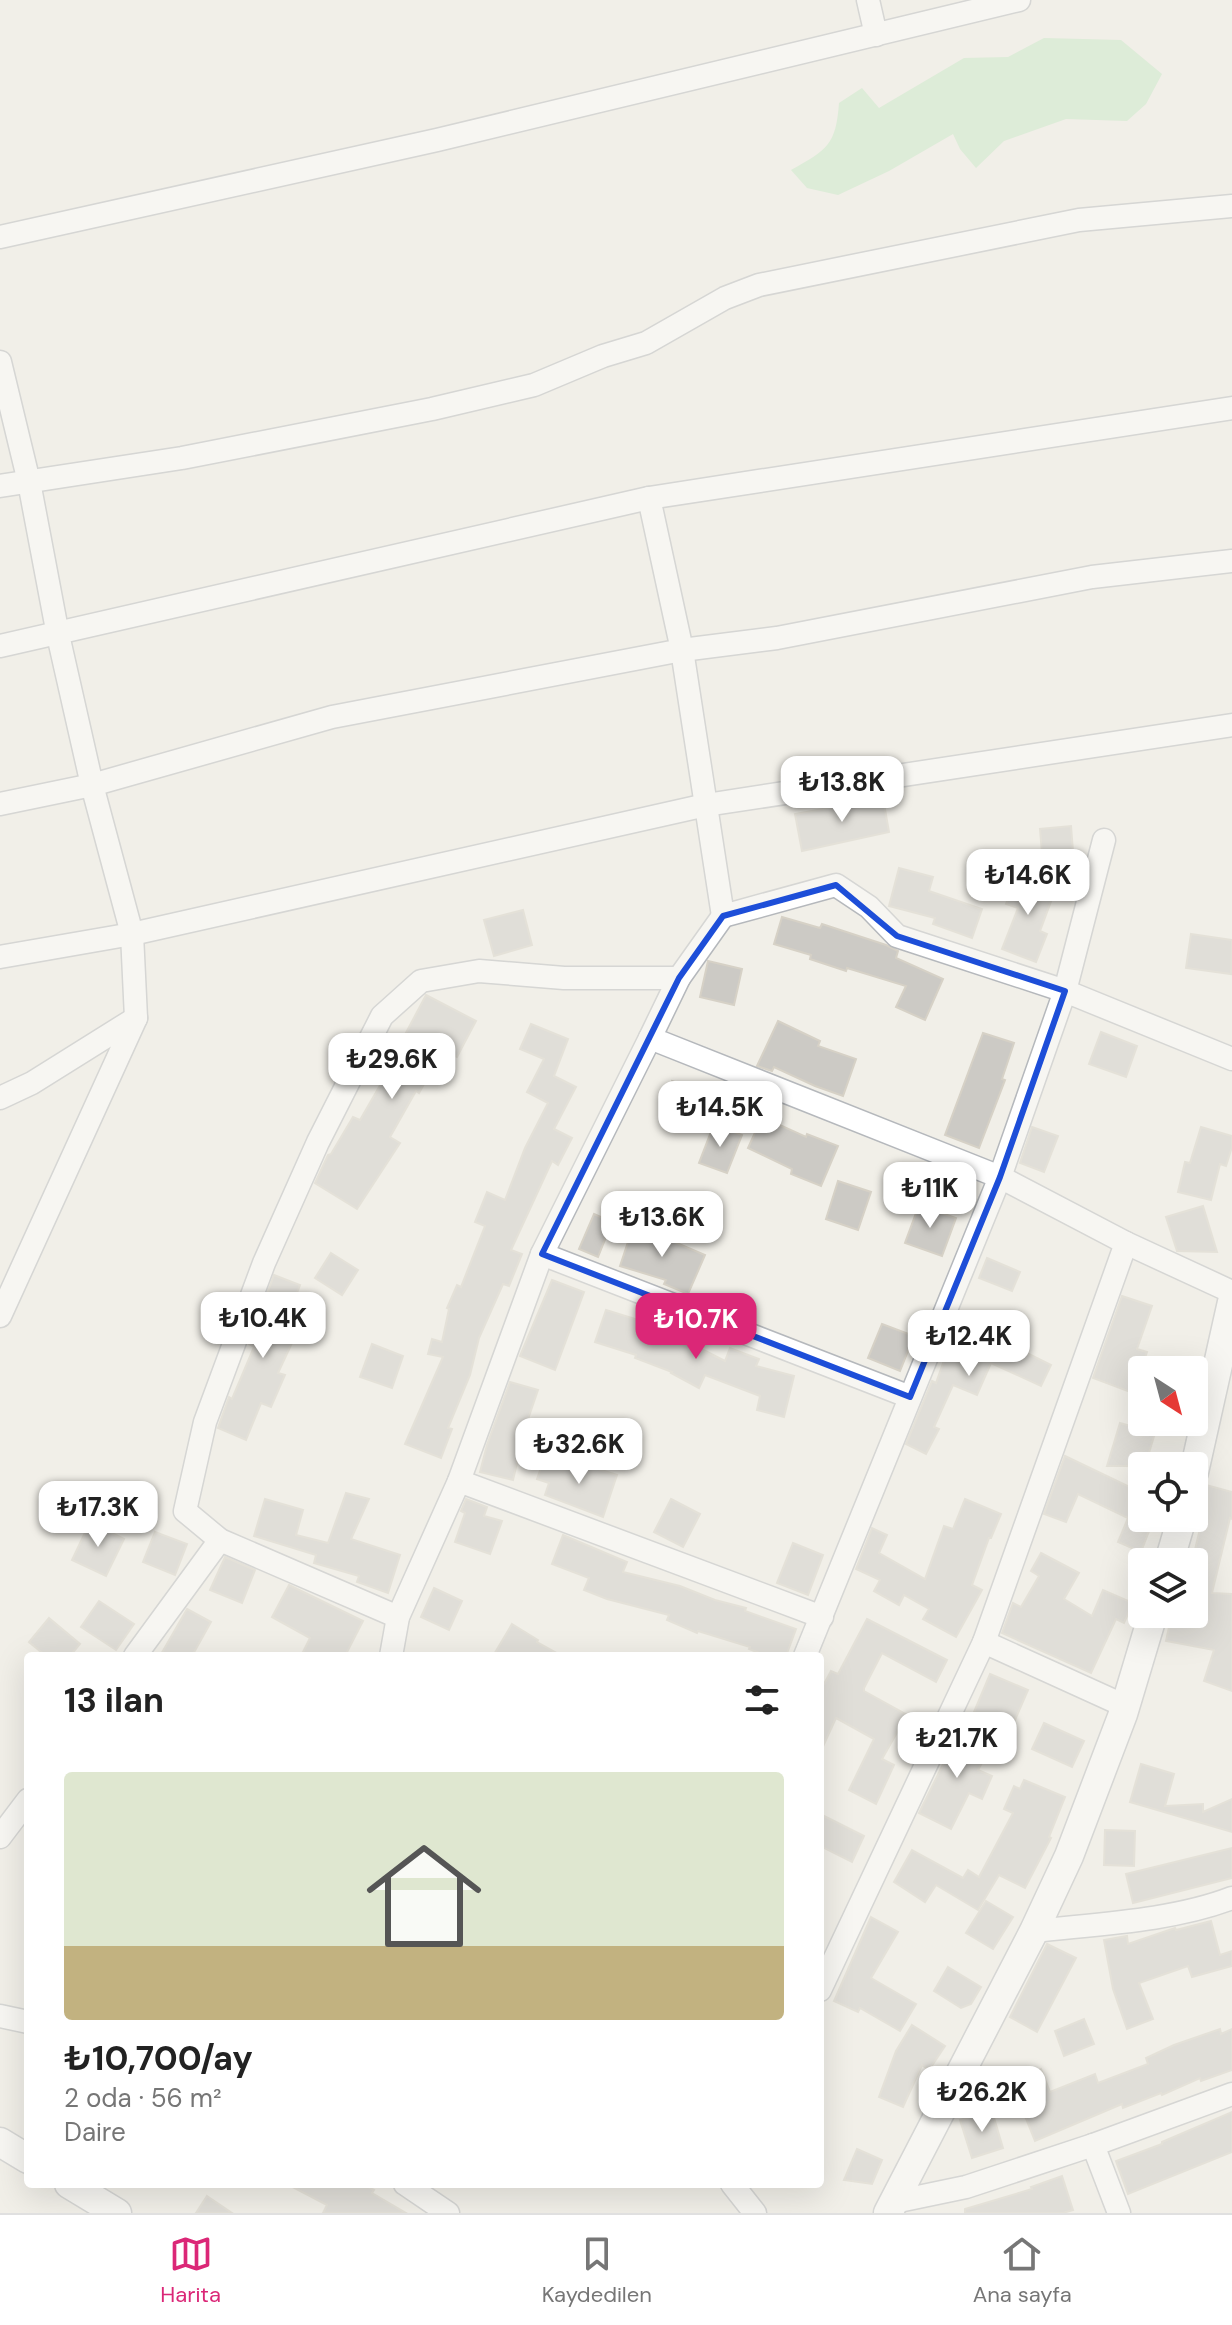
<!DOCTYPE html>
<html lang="tr">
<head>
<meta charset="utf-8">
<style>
	:root { --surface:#fff; --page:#f2f2f2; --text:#222; --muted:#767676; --line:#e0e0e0; --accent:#db2777 }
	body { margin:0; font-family:"DM Sans",sans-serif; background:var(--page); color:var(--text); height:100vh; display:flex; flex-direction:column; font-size:30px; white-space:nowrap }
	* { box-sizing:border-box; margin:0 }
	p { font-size:26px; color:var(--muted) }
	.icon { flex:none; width:44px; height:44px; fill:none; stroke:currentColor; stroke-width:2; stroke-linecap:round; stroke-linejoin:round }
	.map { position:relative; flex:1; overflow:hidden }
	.side { position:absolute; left:24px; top:1652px; width:800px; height:536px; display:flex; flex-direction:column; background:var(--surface); border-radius:8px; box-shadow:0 8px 32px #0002 }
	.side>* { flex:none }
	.needle { width:52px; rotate:144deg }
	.buttons { position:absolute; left:1128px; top:1356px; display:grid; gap:16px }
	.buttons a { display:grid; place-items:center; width:80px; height:80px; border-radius:8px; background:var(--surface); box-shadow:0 8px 32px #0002; font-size:40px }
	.price { position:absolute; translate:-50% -68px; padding:0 18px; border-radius:16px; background:#fff; color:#222; font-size:26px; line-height:52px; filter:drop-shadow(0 2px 4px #0008) }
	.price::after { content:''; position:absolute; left:50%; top:48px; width:24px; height:18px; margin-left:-12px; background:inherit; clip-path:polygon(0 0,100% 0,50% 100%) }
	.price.on { background:var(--accent); color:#fff }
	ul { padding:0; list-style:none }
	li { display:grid; align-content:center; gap:16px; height:424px; padding:0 40px }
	li span { display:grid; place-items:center; height:248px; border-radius:8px; color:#555 }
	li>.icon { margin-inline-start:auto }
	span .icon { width:144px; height:144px; fill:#fffc; stroke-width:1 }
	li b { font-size:34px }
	h2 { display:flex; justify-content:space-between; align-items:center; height:96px; padding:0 40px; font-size:34px }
	.tab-bar { display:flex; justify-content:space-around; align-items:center; height:112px; border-top:2px solid var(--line); background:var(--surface); font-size:22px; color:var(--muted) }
	.tab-bar a { display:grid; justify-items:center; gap:4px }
	.tab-bar .on { color:var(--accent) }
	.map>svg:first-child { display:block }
	.green { fill:#c5e8c5 }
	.building { fill:#cccac5; stroke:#d6d1c6; stroke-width:2 }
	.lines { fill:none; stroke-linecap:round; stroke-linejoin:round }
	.minor-casing { stroke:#b5b8bc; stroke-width:25 }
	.tertiary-casing { stroke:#b5b8bc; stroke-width:31 }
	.minor { stroke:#fff; stroke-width:22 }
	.tertiary { stroke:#fff; stroke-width:28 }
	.marked { fill:none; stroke:#1d4ed8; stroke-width:6; stroke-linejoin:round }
</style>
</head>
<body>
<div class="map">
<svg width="1232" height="2213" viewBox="0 0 1232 2213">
	<rect width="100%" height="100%" fill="#f1efe8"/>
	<path class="green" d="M1044 38 1121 40 1162 74 1146 104 1127 121 1066 119 1004 141 976 168 960 149 953 134 889 171 838 195 807 188 791 170C827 150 836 145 839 103L862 88 879 108 964 58 1008 57Z"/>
	<g class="building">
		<path d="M883 798 889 832 802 851 795 814Z"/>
		<path d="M1071 826 1074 864 1043 866 1040 829Z"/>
		<path d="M899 868 933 877 929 891 982 909 972 938 933 924 935 918 889 906Z"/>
		<path d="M1018 874 1056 888 1040 931 1047 934 1036 962 1002 949 1018 908 1006 904Z"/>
		<path d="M523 910 532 945 494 956 484 920Z"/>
		<path d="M782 917 820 928 822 924 886 945 898 951 896 958 943 979 925 1020 896 1007 906 986 847 968 846 971 810 959 811 955 774 944Z"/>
		<path d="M1191 934 1232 940 1231 974 1186 968Z"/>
		<path d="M708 961 742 969 734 1005 700 997Z"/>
		<path d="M426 995 476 1021 457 1057 443 1050 419 1093 416 1091 390 1137 400 1143 357 1209 315 1183 328 1155 331 1154 353 1117 360 1120 386 1075 381 1071 396 1044 399 1046Z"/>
		<path d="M778 1021 820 1041 818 1046 856 1059 843 1096 815 1086 774 1067 772 1071 757 1066Z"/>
		<path d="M531 1024 568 1039 554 1076 576 1087 554 1129 572 1138 558 1165 552 1161 511 1250 522 1254 509 1286 503 1284 479 1338 470 1375 448 1428 452 1429 441 1458 405 1444 443 1357 428 1354 432 1339 442 1342 449 1309 447 1308 457 1285 461 1287 485 1226 475 1222 487 1192 505 1200 525 1148 548 1103 527 1092 544 1059 520 1049Z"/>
		<path d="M1101 1032 1137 1046 1126 1077 1089 1064Z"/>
		<path d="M983 1033 1014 1043 1002 1079 1005 1080 979 1148 945 1135Z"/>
		<path d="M672 1081 705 1093 694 1124 661 1112Z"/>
		<path d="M762 1117 806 1137 807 1134 838 1146 821 1186 791 1174 792 1169 748 1148Z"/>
		<path d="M714 1124 742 1135 727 1173 699 1163Z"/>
		<path d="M1032 1127 1058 1136 1044 1172 1020 1163Z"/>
		<path d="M1201 1127 1232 1136V1147L1226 1166 1220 1164 1211 1200 1178 1192 1185 1162 1190 1163Z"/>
		<path d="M838 1181 871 1192 858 1230 826 1219Z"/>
		<path d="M919 1205 956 1218 942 1256 905 1243Z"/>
		<path d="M1203 1206 1217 1252 1177 1251 1166 1217Z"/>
		<path d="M594 1214 612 1222 598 1257 579 1249Z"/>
		<path d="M637 1226 666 1234 665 1238 705 1255 688 1294 664 1284 666 1280 620 1266 632 1230 636 1232Z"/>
		<path d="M331 1253 358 1270 342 1295 315 1278Z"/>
		<path d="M987 1258 1020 1272 1012 1291 979 1278Z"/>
		<path d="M274 1275 300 1285 285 1324 298 1330 278 1373 285 1375 271 1407 261 1403 246 1440 218 1428 229 1397 232 1399 254 1347 249 1344Z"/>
		<path d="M552 1280 584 1292 555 1370 520 1356Z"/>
		<path d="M1122 1296 1152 1306 1137 1349 1147 1352 1133 1393 1093 1378Z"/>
		<path d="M606 1310 674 1331 672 1334 725 1361 730 1348 759 1359 756 1366 794 1376 784 1417 757 1410 760 1396 705 1375 699 1388 671 1373 672 1372 635 1358 636 1355 595 1342Z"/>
		<path d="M882 1324 914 1336 900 1371 868 1358Z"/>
		<path d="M956 1326 1015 1352 1017 1348 1051 1365 1041 1386 991 1363 977 1395 953 1385 934 1427 939 1429 926 1454 906 1444 932 1381 936 1383Z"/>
		<path d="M372 1344 403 1356 392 1388 360 1377Z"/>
		<path d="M510 1382 538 1390 526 1425 513 1480 480 1472 487 1445Z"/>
		<path d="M1120 1423 1155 1433 1145 1466H1107Z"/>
		<path d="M1065 1456 1140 1492 1142 1487V1518H1154L1141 1552 1118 1542 1128 1518 1078 1494 1066 1522 1044 1514Z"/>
		<path d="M544 1459 584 1473 586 1465 617 1475 603 1517 545 1495 549 1483 537 1479Z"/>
		<path d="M1206 1485 1232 1492V1519L1230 1518 1212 1593 1232 1594V1691L1204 1681 1214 1650 1166 1641 1171 1618 1200 1623 1202 1584 1194 1582V1562H1192L1204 1512 1199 1510Z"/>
		<path d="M346 1493 369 1499 351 1539 400 1555 388 1593 357 1582 359 1576 314 1563 316 1555 254 1536 265 1499 303 1510 296 1535 328 1543Z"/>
		<path d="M466 1499 487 1507 484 1516 502 1521 490 1554 455 1542 465 1513 461 1511Z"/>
		<path d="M671 1499 700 1514 683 1547 654 1532Z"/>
		<path d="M965 1499 1001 1514 991 1538H989L972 1585 982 1590 956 1637 923 1619 929 1609 904 1595 899 1605 874 1591 880 1580 856 1569 872 1528 887 1535 879 1553 925 1579 944 1526 953 1529Z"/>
		<path d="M90 1522 124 1539 106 1576 72 1560Z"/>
		<path d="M155 1532 187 1544 175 1575 143 1562Z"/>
		<path d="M563 1535 627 1562 623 1572 680 1586 715 1600 746 1608 745 1611 796 1629 786 1656H767L749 1649 750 1647 698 1631 697 1633 667 1620 669 1615 607 1599 584 1590 589 1578 552 1564Z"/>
		<path d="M793 1543 823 1555 808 1595 777 1583Z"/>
		<path d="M1041 1553 1079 1573 1064 1599 1092 1616 1103 1590 1133 1603 1124 1623 1116 1619 1091 1673 1002 1633 1013 1603 1021 1607 1039 1576 1031 1571Z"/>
		<path d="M225 1557 255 1570 242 1603 210 1590Z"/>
		<path d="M289 1585 363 1621 345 1656H301L310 1638 272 1617Z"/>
		<path d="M434 1588 462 1601 449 1630 421 1617Z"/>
		<path d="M99 1601 134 1624 116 1650 81 1627Z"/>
		<path d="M187 1609 211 1622 192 1656H160Z"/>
		<path d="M49 1618 80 1644 70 1656H46L29 1642Z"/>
		<path d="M867 1619 947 1660 936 1682 882 1653 864 1688V1691L907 1715 882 1759 894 1765 876 1804 849 1790 874 1739 836 1718 820 1753V1691L831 1671 838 1674Z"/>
		<path d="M512 1624 538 1640 537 1642 562 1656H493Z"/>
		<path d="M990 1674 1028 1690 1012 1727 974 1712Z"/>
		<path d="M1044 1723 1084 1741 1072 1767 1032 1749Z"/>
		<path d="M960 1730 991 1747 978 1770 992 1776 982 1799 969 1793 951 1829 919 1813Z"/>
		<path d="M1141 1764 1174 1774 1165 1806 1203 1804V1812L1232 1799V1832L1130 1802Z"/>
		<path d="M1024 1780 1065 1797 1049 1837 1051 1838 1025 1888 999 1875 978 1910 936 1885 925 1902 894 1882 912 1850 963 1878 968 1870 979 1877 1013 1813 1004 1809 1014 1786 1020 1789Z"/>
		<path d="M820 1814 864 1836 852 1862 820 1846Z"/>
		<path d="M1105 1830 1135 1831 1134 1866 1104 1865Z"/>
		<path d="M1232 1848V1878L1133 1903 1126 1874Z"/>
		<path d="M986 1901 1013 1917 993 1949 966 1933Z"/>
		<path d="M871 1917 898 1932 871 1978 916 2004 900 2031 860 2008 858 2012 834 2001Z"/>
		<path d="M1211 1921 1220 1955 1232 1951V1966L1192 1977 1188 1966 1139 1983 1153 2019 1127 2029 1113 1989 1104 1940 1127 1936 1128 1944 1175 1928 1176 1930Z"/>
		<path d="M1047 1944 1076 1958 1037 2032 1010 2017Z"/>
		<path d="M948 1967 981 1987 971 2004 961 2008 934 1991Z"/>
		<path d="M1084 2019 1094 2044 1064 2056 1055 2031Z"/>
		<path d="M912 2025 945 2046 929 2070 922 2065 903 2107 879 2097 896 2051Z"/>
		<path d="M1220 2029 1221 2034 1232 2029V2070L1201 2081 1200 2078 1162 2095 1161 2093 1123 2108 1122 2104 1035 2141 1011 2081 1041 2069 1050 2092 1095 2074 1098 2083 1148 2064 1146 2058 1174 2045Z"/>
		<path d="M992 2111 1003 2148 972 2158 960 2120Z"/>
		<path d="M1232 2112V2152L1128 2194 1116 2161 1162 2144V2142Z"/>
		<path d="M857 2149 882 2160 872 2184 844 2180Z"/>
		<path d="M1062 2176 1073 2210 1063 2213H965V2209L1032 2189 1031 2187Z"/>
		<path d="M287 2184H362L374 2190 372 2193 406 2213H323L327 2205Z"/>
		<path d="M207 2196 232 2213H196Z"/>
	</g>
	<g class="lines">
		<g class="minor-casing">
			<g id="minor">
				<path d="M868 0 876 35"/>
				<path d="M0 237 437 140 1019 0"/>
				<path d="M0 362 29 482 58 635 92 785 132 934 136 1018 0 1316"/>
				<path d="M0 486 182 458 432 409 534 385 603 356 646 343 725 298 759 285 1079 220 1232 206"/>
				<path d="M649 498 682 650 723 916 836 885 869 907 897 936 1065 991 1232 1059"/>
				<path d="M0 646 649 498 1232 408"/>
				<path d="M0 804 92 785 332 717 682 650 777 638 1092 577 1232 561"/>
				<path d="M723 916 679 978 650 1038 1000 1177 1126 1243 984 1642 820 1990"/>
				<path d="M0 957 132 934 706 805 1232 725"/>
				<path d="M0 1098 32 1083 136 1018"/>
				<path d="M1126 1243 1232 1292"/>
				<path d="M542 1254 910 1397"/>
				<path d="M459 1481 822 1617"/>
				<path d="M398 1617 220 1540 185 1511 205 1422 264 1263 318 1142 382 1016 421 981 479 971 564 978H679"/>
				<path d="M984 1642 1125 1706"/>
				<path d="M135 1656 220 1540"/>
				<path d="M391 1656 398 1617 459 1481 542 1254 650 1038"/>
				<path d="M805 1656 1000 1177 1065 991 1104 840"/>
				<path d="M0 1837 28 1800"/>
				<path d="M1034 1931C1096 1924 1173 1921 1232 1898"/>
				<path d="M0 2016 28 2022"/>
				<path d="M1093 2145 1119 2213"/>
				<path d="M405 2184 448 2213"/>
				<path d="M732 2184 755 2213"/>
				<path d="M894 2202 966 2187 1093 2145 1232 2094"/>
			</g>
		</g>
		<g class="tertiary-casing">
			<g id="tertiary">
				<path d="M1194 1472 1232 1302"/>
				<path d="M1169 1562 1182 1518"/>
				<path d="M0 2142 28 2159"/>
				<path d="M69 2184 117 2213"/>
				<path d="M888 2213 1034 1931 1069 1856 1123 1714 1153 1614"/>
			</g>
		</g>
		<use href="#minor" class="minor"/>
		<use href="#tertiary" class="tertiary"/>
	</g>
	<path d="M0 0H1232V2213H0ZM836 885 897 936 1065 991 1000 1177 910 1397 542 1254 679 978 723 916Z" fill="#f1efe8" fill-opacity=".55" fill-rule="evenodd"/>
	<path class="marked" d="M836 885 897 936 1065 991 1000 1177 910 1397 542 1254 679 978 723 916Z"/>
</svg>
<div class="buttons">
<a><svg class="needle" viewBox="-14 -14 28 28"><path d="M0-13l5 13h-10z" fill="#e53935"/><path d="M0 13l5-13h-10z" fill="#767676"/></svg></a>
<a><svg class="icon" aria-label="locate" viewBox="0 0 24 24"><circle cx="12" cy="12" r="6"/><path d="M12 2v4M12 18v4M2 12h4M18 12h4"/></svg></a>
<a><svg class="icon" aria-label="layers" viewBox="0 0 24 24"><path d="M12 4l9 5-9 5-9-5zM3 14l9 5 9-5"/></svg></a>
</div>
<b class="price" style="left:842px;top:824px">₺13.8K</b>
<b class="price" style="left:1028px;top:917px">₺14.6K</b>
<b class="price" style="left:392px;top:1101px">₺29.6K</b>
<b class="price" style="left:720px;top:1149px">₺14.5K</b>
<b class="price" style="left:930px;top:1230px">₺11K</b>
<b class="price" style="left:662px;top:1259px">₺13.6K</b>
<b class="price" style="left:263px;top:1360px">₺10.4K</b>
<b class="price on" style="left:696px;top:1361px">₺10.7K</b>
<b class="price" style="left:969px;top:1378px">₺12.4K</b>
<b class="price" style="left:579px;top:1486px">₺32.6K</b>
<b class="price" style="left:98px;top:1549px">₺17.3K</b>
<b class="price" style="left:957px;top:1780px">₺21.7K</b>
<b class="price" style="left:982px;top:2134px">₺26.2K</b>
<section class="side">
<h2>13 ilan<svg class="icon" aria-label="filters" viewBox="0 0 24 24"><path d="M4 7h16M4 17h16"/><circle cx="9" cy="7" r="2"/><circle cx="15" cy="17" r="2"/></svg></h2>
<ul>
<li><span style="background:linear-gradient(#dfe7d0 70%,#c2b280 0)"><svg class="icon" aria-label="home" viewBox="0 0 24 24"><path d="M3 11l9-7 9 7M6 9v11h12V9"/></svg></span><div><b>₺10,700/ay</b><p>2 oda · 56 m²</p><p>Daire</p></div></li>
</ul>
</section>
</div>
<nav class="tab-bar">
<a class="on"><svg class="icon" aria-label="map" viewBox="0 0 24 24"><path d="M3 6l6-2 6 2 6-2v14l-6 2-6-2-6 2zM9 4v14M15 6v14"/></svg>Harita</a>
<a><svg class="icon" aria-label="saved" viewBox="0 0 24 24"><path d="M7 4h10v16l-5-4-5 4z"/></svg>Kaydedilen</a>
<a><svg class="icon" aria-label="home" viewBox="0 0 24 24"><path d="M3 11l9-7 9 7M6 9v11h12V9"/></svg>Ana sayfa</a>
</nav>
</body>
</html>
